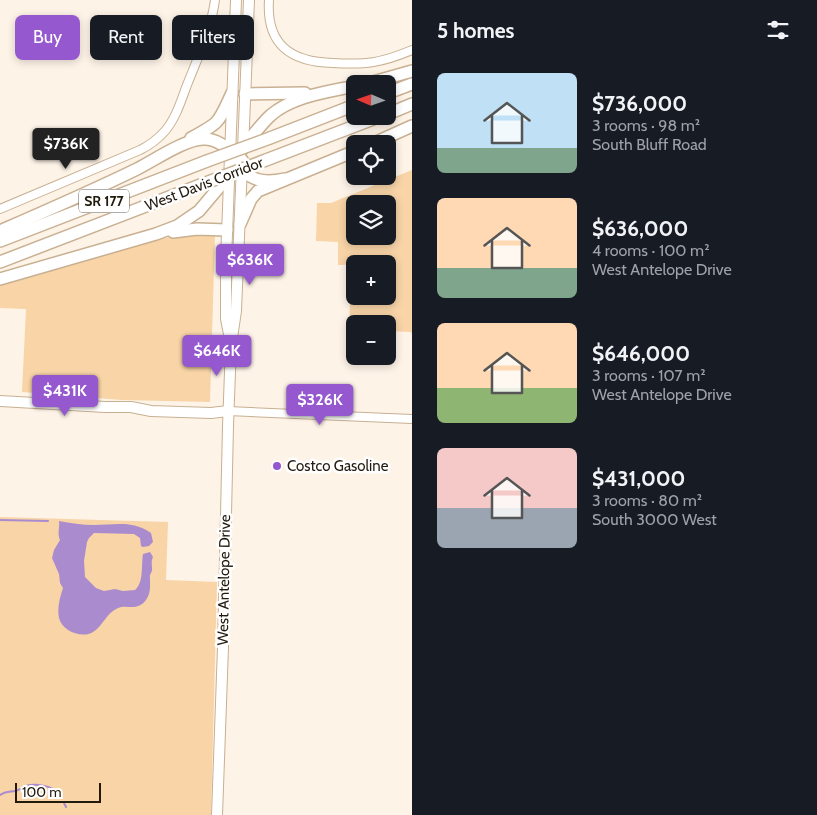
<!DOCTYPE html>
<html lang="en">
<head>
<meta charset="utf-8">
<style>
	:root { --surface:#171b24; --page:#242831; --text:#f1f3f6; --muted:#9ea1a6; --accent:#9558cf }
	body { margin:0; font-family:Cabin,sans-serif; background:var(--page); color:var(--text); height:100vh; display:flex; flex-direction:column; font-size:19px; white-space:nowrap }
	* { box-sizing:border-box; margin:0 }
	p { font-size:16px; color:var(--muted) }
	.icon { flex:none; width:28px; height:28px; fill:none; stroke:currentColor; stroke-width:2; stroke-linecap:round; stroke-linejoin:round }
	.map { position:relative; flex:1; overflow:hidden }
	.side { display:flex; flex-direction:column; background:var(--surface); width:405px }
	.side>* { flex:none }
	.guide { position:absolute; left:15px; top:15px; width:321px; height:45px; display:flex; gap:10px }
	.needle { width:32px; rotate:272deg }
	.fabs { position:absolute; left:346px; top:75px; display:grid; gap:10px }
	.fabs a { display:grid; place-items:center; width:50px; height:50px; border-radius:8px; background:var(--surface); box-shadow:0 2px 8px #0003; font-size:25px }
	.scale { position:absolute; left:15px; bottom:12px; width:86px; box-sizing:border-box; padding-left:5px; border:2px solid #231a0e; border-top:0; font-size:14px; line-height:18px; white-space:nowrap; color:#231a0e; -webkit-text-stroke:4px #fff; paint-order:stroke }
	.price { position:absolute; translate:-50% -42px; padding:0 11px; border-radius:5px; background:var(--accent); color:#fff; font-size:16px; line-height:32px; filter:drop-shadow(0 1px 2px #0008) }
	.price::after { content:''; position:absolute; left:50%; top:30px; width:15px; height:11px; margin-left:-8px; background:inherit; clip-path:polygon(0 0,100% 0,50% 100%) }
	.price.selected { background:#222; color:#fff }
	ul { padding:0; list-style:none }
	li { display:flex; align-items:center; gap:15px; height:125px; padding:0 25px }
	li span { display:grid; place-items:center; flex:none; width:140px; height:100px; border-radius:8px; color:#555 }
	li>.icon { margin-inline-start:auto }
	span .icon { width:60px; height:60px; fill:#fffc; stroke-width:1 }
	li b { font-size:21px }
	h2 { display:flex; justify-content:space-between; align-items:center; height:60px; padding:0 25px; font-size:21px }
	.tag { padding:0 18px; border-radius:8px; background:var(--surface); box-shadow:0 2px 8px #0003; font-size:18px; line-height:45px }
	.tag.selected { background:var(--accent); color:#fff }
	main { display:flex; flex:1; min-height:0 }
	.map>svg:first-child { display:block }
	.green { fill:#f8d4a7; fill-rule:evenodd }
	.water { fill:#aa8cce }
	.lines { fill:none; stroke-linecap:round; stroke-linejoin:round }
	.stream { stroke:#aa8cce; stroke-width:2 }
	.minor-casing { stroke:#c8b092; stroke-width:10 }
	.major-casing { stroke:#c8b092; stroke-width:12 }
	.highway-casing { stroke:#c8b092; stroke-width:14 }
	.minor { stroke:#fff; stroke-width:8 }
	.major { stroke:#fff; stroke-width:10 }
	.highway { stroke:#fff; stroke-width:11 }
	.highway-bridge-casing { stroke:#c8b092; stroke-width:14; stroke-linecap:butt }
	.highway-bridge { stroke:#fff; stroke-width:11 }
	.poi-dot { fill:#9558cf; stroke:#fff; stroke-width:2 }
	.labels { text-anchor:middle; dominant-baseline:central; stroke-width:5; stroke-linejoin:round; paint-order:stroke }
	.shield { fill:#fff; stroke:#655f56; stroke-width:1 }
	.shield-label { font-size:14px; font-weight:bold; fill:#231a0e }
	.street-label { font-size:15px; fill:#231a0e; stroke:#fff }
	.poi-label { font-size:15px; fill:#231a0e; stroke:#fff; text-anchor:start }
</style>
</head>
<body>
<main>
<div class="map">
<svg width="412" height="815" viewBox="0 0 412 815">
	<rect width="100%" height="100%" fill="#fef3e7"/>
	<g class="green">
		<path d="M412 170V334L411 332 388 331V324H355V329H349L350 300 361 301V296H388V264L338 265V242L316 241 317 203H331ZM355 204H388V236H355Z"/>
		<path d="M187 234H215L210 402 122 400 22 392 26 309 0 308V282L155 240Z"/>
		<path d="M0 517 168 522 166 580 217 582 211 815H0Z"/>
	</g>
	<path class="water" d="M59 521C70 523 82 525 94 525 114 525 133 520 151 533L153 542 149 546 143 547 141 546 140 538 134 534 94 533 89 538 87 542 84 561 85 577 96 588 104 591 115 589 123 591 135 590C144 582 141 566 143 554L150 552 153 557C151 561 152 563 152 568 153 572 149 574 150 578 150 586 151 593 146 600 137 612 127 604 118 608 106 613 103 626 93 632 82 639 62 631 59 618 57 608 60 597 63 588L60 583 59 574 52 558 54 550 60 540C57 533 60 527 59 521Z"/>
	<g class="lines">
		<g class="stream">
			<path d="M0 520 48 521"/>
			<path d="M0 795C6 791 9 792 15 791 19 790 23 787 26 786 36 783 50 786 58 792"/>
			<path d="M64 803 66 807"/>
		</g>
		<g class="minor-casing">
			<g id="minor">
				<path d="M269 0C266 45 291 62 333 63 366 65 381 63 412 50"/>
				<path d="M0 209 140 150C150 145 158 139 165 131 176 118 181 101 187 85 198 57 211 30 215 0"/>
				<path d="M228 411 412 419"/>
			</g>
		</g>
		<g class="major-casing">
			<g id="major">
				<path d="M243 150 249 0"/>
				<path d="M231 344 226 319V260L236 0"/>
				<path d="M0 401 105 407H131L151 411 211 413 228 411"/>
				<path d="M217 815 223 647 228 426 231 345 236 311 242 164"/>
			</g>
		</g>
		<g class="highway-casing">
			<g id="highway">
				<path d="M366 84 412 71"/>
				<path d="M388 93 412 84"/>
				<path d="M245 94 305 93"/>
				<path d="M388 114 412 104"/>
				<path d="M191 138C221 122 218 123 232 93"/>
				<path d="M270 138 355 105"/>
				<path d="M372 144 412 126"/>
				<path d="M241 150C251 138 260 125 271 115 293 96 328 92 355 86"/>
				<path d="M266 160 381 116"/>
				<path d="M234 166C254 180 261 184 285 179"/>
				<path d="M240 224 251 199 258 191 355 151"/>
				<path d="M0 231C46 211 92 191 137 169 155 160 183 140 203 139 218 138 231 151 242 160L199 211 177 226 156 234 0 279"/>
				<path d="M173 232 197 229 227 230"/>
				<path d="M0 241 207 161"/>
				<path d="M0 262 203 184"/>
			</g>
		</g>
		<use href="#minor" class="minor"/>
		<use href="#major" class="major"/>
		<use href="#highway" class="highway"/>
		<g class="highway-bridge-casing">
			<g id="highway-bridge">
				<path d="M207 161 270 138"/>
				<path d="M203 184 266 160"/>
			</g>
		</g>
		<use href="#highway-bridge" class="highway-bridge"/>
	</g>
	<circle class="poi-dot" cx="277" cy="466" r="5"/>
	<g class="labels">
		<rect class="shield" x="79" y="189.5" width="50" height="23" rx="4"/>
		<g class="shield-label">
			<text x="104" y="201">SR 177</text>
		</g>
		<g class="street-label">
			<text transform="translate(204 184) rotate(-21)">West Davis Corridor</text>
			<text transform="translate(224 580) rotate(-89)">West Antelope Drive</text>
		</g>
		<g class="poi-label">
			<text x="287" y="466">Costco Gasoline</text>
		</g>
	</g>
</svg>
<div class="fabs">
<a><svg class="needle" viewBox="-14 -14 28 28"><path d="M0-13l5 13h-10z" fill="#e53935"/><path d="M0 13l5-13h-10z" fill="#9ea1a6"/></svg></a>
<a><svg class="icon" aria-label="locate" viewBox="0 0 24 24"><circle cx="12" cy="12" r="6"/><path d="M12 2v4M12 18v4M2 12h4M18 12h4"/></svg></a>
<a><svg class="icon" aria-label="layers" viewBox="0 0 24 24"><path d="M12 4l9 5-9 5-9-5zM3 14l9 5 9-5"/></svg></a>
<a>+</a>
<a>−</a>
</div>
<div class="scale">100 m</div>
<b class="price selected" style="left:66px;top:170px">$736K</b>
<b class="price" style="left:250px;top:286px">$636K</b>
<b class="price" style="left:217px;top:377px">$646K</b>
<b class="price" style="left:65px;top:417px">$431K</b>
<b class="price" style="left:320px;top:426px">$326K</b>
<div class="guide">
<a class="tag selected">Buy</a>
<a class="tag">Rent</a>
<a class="tag">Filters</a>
</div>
</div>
<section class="side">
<h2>5 homes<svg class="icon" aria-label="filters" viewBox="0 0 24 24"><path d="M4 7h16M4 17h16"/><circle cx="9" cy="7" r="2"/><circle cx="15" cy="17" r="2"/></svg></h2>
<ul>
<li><span style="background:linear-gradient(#bfe0f5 75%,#7fa58c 0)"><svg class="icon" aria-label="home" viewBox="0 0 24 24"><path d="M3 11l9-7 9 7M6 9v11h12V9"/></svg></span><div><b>$736,000</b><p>3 rooms · 98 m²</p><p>South Bluff Road</p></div></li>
<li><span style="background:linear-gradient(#ffd9b3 70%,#7fa58c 0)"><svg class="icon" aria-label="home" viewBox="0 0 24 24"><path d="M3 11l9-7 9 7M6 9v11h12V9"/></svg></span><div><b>$636,000</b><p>4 rooms · 100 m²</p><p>West Antelope Drive</p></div></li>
<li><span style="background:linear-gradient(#ffd9b3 65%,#8fb573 0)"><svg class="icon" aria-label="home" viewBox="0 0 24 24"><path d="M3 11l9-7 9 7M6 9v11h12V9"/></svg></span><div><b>$646,000</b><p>3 rooms · 107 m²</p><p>West Antelope Drive</p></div></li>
<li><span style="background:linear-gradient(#f6c9c9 60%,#9aa5b1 0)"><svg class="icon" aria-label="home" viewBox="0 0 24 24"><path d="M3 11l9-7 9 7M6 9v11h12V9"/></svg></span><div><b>$431,000</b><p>3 rooms · 80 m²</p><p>South 3000 West</p></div></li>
</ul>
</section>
</main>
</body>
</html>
